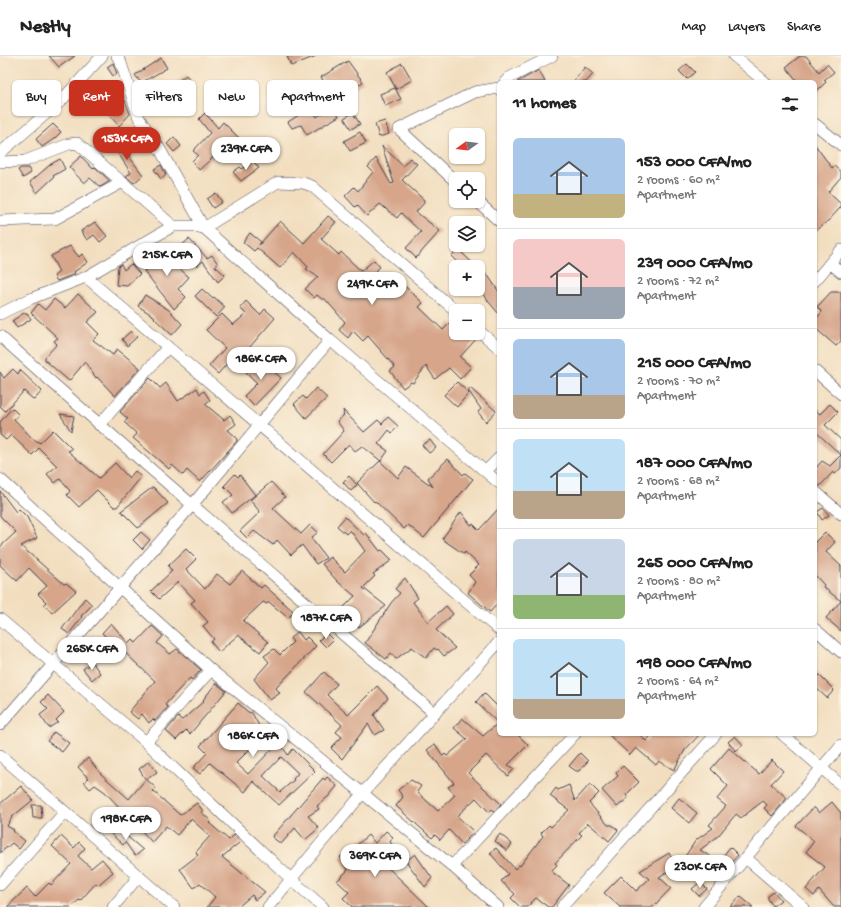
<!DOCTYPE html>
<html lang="en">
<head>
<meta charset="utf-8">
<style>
	:root { --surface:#fff; --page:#f2f2f2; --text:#222; --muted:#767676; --line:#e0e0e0; --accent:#c8321e }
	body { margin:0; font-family:"Gochi Hand",sans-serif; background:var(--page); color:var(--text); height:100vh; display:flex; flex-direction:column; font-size:15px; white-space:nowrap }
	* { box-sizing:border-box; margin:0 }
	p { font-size:13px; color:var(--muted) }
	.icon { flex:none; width:22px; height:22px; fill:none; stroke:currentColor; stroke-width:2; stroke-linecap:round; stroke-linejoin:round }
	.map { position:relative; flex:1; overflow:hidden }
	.drawer { position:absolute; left:497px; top:24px; width:320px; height:656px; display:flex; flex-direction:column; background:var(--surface); border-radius:6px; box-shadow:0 1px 3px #0004 }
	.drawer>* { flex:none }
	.hud { position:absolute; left:12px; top:24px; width:380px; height:36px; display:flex; gap:8px }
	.needle { width:26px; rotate:255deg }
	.buttons { position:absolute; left:449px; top:72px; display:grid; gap:8px }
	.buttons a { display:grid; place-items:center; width:36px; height:36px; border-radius:6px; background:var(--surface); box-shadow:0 1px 3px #0004; font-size:20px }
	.price { position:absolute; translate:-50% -34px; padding:0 9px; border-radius:14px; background:#fff; color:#222; font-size:13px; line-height:26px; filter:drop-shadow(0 1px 2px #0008) }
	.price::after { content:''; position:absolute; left:50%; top:24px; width:12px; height:9px; margin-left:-6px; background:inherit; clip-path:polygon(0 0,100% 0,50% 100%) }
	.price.on { background:var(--accent); color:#fff }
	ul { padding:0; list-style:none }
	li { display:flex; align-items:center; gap:12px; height:100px; padding:0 16px }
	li+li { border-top:1px solid var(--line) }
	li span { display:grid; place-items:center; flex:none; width:112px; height:80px; border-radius:6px; color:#555 }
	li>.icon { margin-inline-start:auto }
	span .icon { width:48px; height:48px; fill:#fffc; stroke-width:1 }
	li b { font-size:17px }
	h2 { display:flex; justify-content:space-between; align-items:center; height:48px; padding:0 16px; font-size:17px }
	.chip { padding:0 14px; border-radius:6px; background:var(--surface); box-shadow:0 1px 3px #0004; font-size:14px; line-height:36px }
	.chip.on { background:var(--accent); color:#fff }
	header { display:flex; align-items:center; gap:24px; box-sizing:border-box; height:56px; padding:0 20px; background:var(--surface); border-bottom:1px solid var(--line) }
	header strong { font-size:19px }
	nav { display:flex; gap:22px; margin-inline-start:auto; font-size:14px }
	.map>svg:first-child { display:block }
	.building { fill:#d6a58a; fill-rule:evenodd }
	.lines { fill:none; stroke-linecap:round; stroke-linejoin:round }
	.street-casing { stroke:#413e4f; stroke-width:12 }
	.street { stroke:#fff; stroke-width:11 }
</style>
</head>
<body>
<header>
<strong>Nestly</strong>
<nav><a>Map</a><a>Layers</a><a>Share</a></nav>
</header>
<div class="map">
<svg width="841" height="851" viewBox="0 0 841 851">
	<rect width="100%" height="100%" fill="#fcf5e5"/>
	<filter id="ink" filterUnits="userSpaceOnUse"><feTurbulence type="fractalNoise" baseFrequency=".025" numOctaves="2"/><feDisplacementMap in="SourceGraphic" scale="8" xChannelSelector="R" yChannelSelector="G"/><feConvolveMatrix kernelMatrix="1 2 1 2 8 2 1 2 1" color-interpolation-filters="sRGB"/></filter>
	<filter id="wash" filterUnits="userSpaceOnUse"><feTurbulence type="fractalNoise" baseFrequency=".012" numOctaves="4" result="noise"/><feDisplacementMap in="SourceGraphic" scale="16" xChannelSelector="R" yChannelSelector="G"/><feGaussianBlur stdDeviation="0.9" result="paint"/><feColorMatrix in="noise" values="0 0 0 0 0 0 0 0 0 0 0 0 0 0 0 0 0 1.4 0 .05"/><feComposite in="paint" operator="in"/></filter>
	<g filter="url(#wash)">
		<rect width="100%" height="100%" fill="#f2debf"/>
		<g id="blocks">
			<g class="building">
				<path d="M49 0H75L59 11Z"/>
				<path d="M287 0H316L291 10Z"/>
				<path d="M800 0H806L819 16 827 8 834 16 824 24 826 26 815 37V26H798L786 11Z"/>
				<path d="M161 2 167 12 141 27 135 19Z"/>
				<path d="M348 5 363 26 343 40 337 31 325 37 321 28 324 26 321 21Z"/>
				<path d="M113 7 117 18 113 20 107 11Z"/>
				<path d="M402 7 412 24 396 33 387 16Z"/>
				<path d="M687 8 695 16 687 23 679 15Z"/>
				<path d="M585 11 593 18 586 26H573Z"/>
				<path d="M539 14 545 26H517Z"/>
				<path d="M186 19 191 25 163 44 160 40Z"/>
				<path d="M119 28 130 58 119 70 108 58 118 52 107 36Z"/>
				<path d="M395 32 401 43 385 50 380 38Z"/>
				<path d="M311 51 317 61 334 51 339 60 307 79 301 69 292 72 288 66Z"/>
				<path d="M205 57 218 72 223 66 240 83 232 89 230 86 199 114 192 105 198 99 193 95 210 77 199 63Z"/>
				<path d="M353 57 360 68 351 73 344 62Z"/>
				<path d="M385 65 389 78 379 81 375 68Z"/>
				<path d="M53 68 61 76 54 83 42 91 36 83Z"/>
				<path d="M360 76 366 87 350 95 344 85Z"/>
				<path d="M113 79 143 119 134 127 126 120 131 117 108 82Z"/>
				<path d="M174 81 181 90 174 96 167 88Z"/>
				<path d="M815 89 832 112 834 110 841 116V121L828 136 841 148V151L829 164 815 175Z"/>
				<path d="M382 90 403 110 410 102 417 108 402 124 424 144V147L416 156 440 175 416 202 406 192 421 176 401 157 397 162 380 148 367 160 357 149 355 151 345 140 354 131 358 135 373 116 368 111 376 102 391 128 394 127Z"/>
				<path d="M81 100 93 113 95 111 110 125 100 131 90 122 84 127 69 111Z"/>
				<path d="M60 103 65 113 53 120 54 121 37 137 30 126 51 108Z"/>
				<path d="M253 105 259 112 241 125 233 116 240 111 242 113Z"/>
				<path d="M161 109 166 119 161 123 154 113Z"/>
				<path d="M21 112H28L31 117 23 122 18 114Z"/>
				<path d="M216 137 222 146 213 152 207 143Z"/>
				<path d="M328 160 336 166 321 183 339 199 341 196 361 215 374 204 380 211 372 218 392 232 399 225 423 247 419 251 443 274 451 266 456 272V277H472L477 282 460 301 471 311 460 323 449 312 435 323 426 310 413 327 411 326 403 332 390 315 395 311 368 280 363 285 353 275 348 282 339 274 345 266 324 242 323 244 317 239 314 242 305 233 318 221 306 213 308 211 294 196 280 212 257 192 254 195 243 186 250 177 261 186 259 189 280 165 304 187Z"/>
				<path d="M95 166 107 180 100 186 94 179 87 184 81 175Z"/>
				<path d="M189 183 207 202 212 199 218 208 215 210 225 219 218 226 203 205 197 210 180 191Z"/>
				<path d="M70 190 79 201 82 198 88 206 74 216 75 218 57 225 54 220 59 216 51 200Z"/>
				<path d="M155 191 189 221 178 233 186 241 174 253 144 215 154 207 147 200Z"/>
				<path d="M459 193 463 198 477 211H454L458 207 451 200Z"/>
				<path d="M121 208 124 214 131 208 140 218 127 230 116 229 118 211Z"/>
				<path d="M478 212 489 221 499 236V258L488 245 478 228Z"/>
				<path d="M202 233 213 243 214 241 225 251 216 261 195 240Z"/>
				<path d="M831 236H841V285L836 290 815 272V264L822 256 817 251Z"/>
				<path d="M78 238 98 256 87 266 99 278 93 284 113 299 117 293 140 312 115 340 97 321 96 322 85 306 69 325 45 304V301L57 288 54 285 58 282 31 257 38 248 45 254 54 243 65 252Z"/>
				<path d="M145 239 169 254 182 268 172 279 154 262 155 261 138 250Z"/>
				<path d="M246 245 260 259 265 253 275 262 236 307 231 303 218 318 209 310 225 292 206 274 222 258 233 269 246 258 240 252Z"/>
				<path d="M24 257H27L31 263 17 272 12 265Z"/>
				<path d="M131 275 137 281 127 290 122 283Z"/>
				<path d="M259 302 281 322 254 350 244 340 257 327 246 316Z"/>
				<path d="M13 313 18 318 20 314 42 335 34 344 24 335 5 355 0 350V316L4 322Z"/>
				<path d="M150 322 160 332 166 327 178 345 197 332 200 338 204 335 210 344 205 348 224 364 230 359 236 368 228 374 236 381 237 385 200 426 187 414 183 419 172 409 169 413 133 382 137 378 124 366 128 363 120 356Z"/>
				<path d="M457 326 469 337 457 351 444 339Z"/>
				<path d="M316 332 327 342 306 362 294 348 303 340 306 343Z"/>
				<path d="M470 332 496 355 486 366 478 356 481 353 468 334Z"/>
				<path d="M830 348 838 356 825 369 841 384V412L835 418 833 416 820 430 815 428V413L822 405 830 410 841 399 815 375V354L820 358Z"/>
				<path d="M12 352 19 359 14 363 32 382 40 387 53 374 72 393 68 395 99 422 115 407 129 422 135 415 141 421 117 451H114L97 434 79 451 67 439 70 435 60 423 55 427 47 418 57 410 39 392 32 399 11 379 6 384 0 379V366Z"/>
				<path d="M343 354 364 376 378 364 382 368 388 361 398 370 392 377 389 374 378 388 388 395 381 405 362 390 355 395 349 388 331 406 323 398 344 375 337 365 344 359Z"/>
				<path d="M60 358 74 360 71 375Z"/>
				<path d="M430 384 436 392 429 397 422 389Z"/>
				<path d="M448 403 463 419 465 417 473 423 424 482 408 469 404 473 375 445 374 446 357 427 380 405 398 422 406 411 433 431 428 422Z"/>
				<path d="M235 418 238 421 240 419 255 439 232 457 223 446 233 439 224 430Z"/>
				<path d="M349 420 357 429 351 435 343 426Z"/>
				<path d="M271 426 285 441 273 452 301 478 310 469 318 476 311 482 326 502 316 508 302 489 291 499 277 484 273 489 254 475 247 482 240 475 260 456 250 444Z"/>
				<path d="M153 431 168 447 138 472 121 455Z"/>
				<path d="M0 435 16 456 19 453 27 461 37 482 21 490 64 528 66 527 76 535 52 557 44 548 46 546 38 538 47 530 29 512 17 525 0 509V491L16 476 0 460Z"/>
				<path d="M499 452V546L490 556 468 537 475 526 469 519 479 509 465 496 464 498 442 483 461 456 471 469 473 468 479 474Z"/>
				<path d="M823 452 829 459 822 464 817 456Z"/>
				<path d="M345 461 364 479 366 477 380 495 382 494 392 504 373 518 375 520 363 532 386 550 358 572 348 559 346 561 340 555 355 540 337 525 322 508 330 501 345 516 365 495 350 474 346 478 337 470Z"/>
				<path d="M141 476 150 484 142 493 133 484Z"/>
				<path d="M825 476 835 486 826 496 841 510V575L826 562 841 545 823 531 824 529 815 519V486Z"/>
				<path d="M186 493 196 503 186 513 205 533 217 518 230 528 242 515 261 532 264 529 294 556 288 562 269 546 267 548 263 546 243 565 268 586 260 596 238 579 219 596 211 586 214 583 203 570 208 566 191 547 195 544 178 526 159 543 151 535 172 515 168 510Z"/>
				<path d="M405 522 418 542 413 546 428 566 446 550 453 558 436 574 455 592 444 600 438 593 437 594 434 592 426 602 412 591 396 603 391 597 386 603 365 587 391 547 400 537 395 533Z"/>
				<path d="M85 542 92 549 81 560 82 561 69 578 62 573Z"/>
				<path d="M111 567 128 587 132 583 136 587 152 570 163 580 157 587 170 598 177 593 201 614 192 624 190 622 172 641 165 649 168 651 155 665 153 663 149 667 142 658 138 663 129 656 155 625 118 590 117 592 102 577Z"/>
				<path d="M298 576 304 584 307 581 316 590 276 632 280 637 270 644 254 623 269 606 264 600 274 593 280 599 293 586 290 582Z"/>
				<path d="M326 577 333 584 326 591 319 584Z"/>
				<path d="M92 606 100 617 92 624 83 613Z"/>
				<path d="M815 615 834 634 827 642 815 631Z"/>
				<path d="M324 616 337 628 327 639 348 659 377 630 388 642 374 659 384 674 375 679 368 668 342 703 331 692 342 681 336 676 342 669 306 636Z"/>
				<path d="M216 627 226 635 190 678 186 674 176 684 166 675 178 661 182 664 204 645 203 644Z"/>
				<path d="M484 637 499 652V678H517L528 689 508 709 514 713 508 720 486 699 468 717 501 748 494 755 492 753 489 756 476 742 457 760 474 776 462 788 449 774 440 784 435 779 432 782 396 750 403 741 398 734 411 724 421 730 417 736 438 755 455 739 448 731 454 727 427 694 435 688 443 700 445 698 447 700 467 683 454 672 462 662 483 680 498 667 476 646Z"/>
				<path d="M48 639 64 656 56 664 58 666 49 672 40 659 48 653 41 646Z"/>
				<path d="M238 647 248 656 252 657 264 679 236 707 248 718 279 686 288 699 293 693 315 715 279 749 253 725 245 736 210 707 200 718 193 712 207 697 200 690ZM281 701 298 717 293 723 294 724 280 736 263 720Z"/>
				<path d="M54 676 69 687 62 696 47 685Z"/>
				<path d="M608 678H639L646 685 653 678H700L685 694 674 714 659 705 656 709 636 692 630 699Z"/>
				<path d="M735 680 743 689 736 695 728 686Z"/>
				<path d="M729 692 759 718 772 704 783 715 771 728 787 742 772 760 764 752 767 749 763 745 741 762 736 758 718 780 700 794 711 801 698 819 680 808 696 784 713 772 709 769 726 750 717 743 728 730 711 713Z"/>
				<path d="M580 697 588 705 579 715H576L569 710Z"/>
				<path d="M88 702 101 718 129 743 146 723 156 732 153 735 180 759 197 747 203 755 201 756 211 765 209 767 229 784 234 779 240 786 222 801 265 836 255 844 252 839 238 851H207L215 841 200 827 194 832 180 813 198 799 196 796 210 780 191 763 177 779 166 770 152 786 105 736 95 729 90 733 84 726 88 722 78 711Z"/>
				<path d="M149 705 157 716 146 724 139 713Z"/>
				<path d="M623 710 639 726 626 739 628 742 617 751 602 734 618 720 616 717Z"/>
				<path d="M327 721 337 730 329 740 317 750 319 753 308 760 319 772 305 784 295 772 281 788 272 781 323 722 325 724Z"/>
				<path d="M590 728 599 737 589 747 608 769H612L618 774 609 785 588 767 579 777 582 779 555 807 557 809 551 815 569 829 552 851H548L536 842 527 851H520L511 842 515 838 501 825 508 818 490 797 496 792 515 813 519 809 520 810 543 780 541 777 549 769 551 771 569 754 550 740 556 732 558 734 569 729 575 745Z"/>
				<path d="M21 730 33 744 12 761 7 770 14 774 13 775 25 785 19 793 12 787 0 797V748Z"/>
				<path d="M679 742 697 757 689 767 671 752Z"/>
				<path d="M832 746 841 757V851H834L819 834 814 840 806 833 825 811 806 796 814 785 796 770 814 751 819 757Z"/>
				<path d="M32 749H41L42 762H33Z"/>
				<path d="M116 771 129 782 143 794 135 800 125 786 123 789 110 777Z"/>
				<path d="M386 775 393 781 390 786 395 792 380 804 429 851H352L343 842 349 836 337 825 348 814 340 801 356 790 368 779 375 787Z"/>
				<path d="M500 778 512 788 507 795 495 785Z"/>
				<path d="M61 780 74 792 79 786 85 792 78 800 91 812 102 803 113 816 98 829 96 827 80 845 79 844 71 851H7L27 832 35 841 49 827 51 829 71 808 52 790Z"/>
				<path d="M730 791 738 799 731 807 723 800Z"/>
				<path d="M669 797 677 810 659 821 671 832 653 851H620L604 837 621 820 636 835 649 823 640 815Z"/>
				<path d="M415 798 432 822 425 831 406 805Z"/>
				<path d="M700 826 707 833 699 840 692 833Z"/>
				<path d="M774 836 781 844 773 850 768 843V840Z"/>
				<path d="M740 840 753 851H730Z"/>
			</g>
		</g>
	</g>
	<g filter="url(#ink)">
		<use href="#blocks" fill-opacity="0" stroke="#413e4f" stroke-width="1"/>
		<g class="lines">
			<g class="street-casing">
				<g id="street">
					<path d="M117 0 121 7 139 62 158 90 204 172 330 284 499 427"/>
					<path d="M734 0 765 26"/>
					<path d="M505 26 509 22 552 0"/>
					<path d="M815 68 841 89"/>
					<path d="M0 97 61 45 102 0"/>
					<path d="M0 106 25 105 69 88 77 87 173 170"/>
					<path d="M456 126 399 73 475 36 499 32"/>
					<path d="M477 145 499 165"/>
					<path d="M0 165 55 163 121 127"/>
					<path d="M830 207 841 216"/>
					<path d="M86 221 499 574"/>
					<path d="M815 225 841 194"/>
					<path d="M0 258 30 243 86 221 173 170H194L204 172 278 126 303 127 312 130 456 255"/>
					<path d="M478 274 499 292"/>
					<path d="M0 280C143 409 290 532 435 658"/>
					<path d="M815 315 841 338"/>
					<path d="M99 369 168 291"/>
					<path d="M486 415 499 402"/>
					<path d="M0 423 211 614 452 810 498 851"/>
					<path d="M815 435 841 458"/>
					<path d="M0 563 146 686 292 824 323 851"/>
					<path d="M815 573 841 596"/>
					<path d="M0 669 193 448 330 284"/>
					<path d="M782 678 841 729"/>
					<path d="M146 686 211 614"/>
					<path d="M0 699 174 851"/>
					<path d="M747 803 803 851"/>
					<path d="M452 810 575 678"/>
					<path d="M0 829 65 756"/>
					<path d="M113 851 139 820"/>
					<path d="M268 851 362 738 499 586"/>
					<path d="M562 851 716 678"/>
					<path d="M704 851 841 689"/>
				</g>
			</g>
			<use href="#street" class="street"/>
		</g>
	</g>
</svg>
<div class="buttons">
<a><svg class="needle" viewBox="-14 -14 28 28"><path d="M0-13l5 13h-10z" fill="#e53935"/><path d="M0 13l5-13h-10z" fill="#767676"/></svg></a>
<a><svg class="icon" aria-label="locate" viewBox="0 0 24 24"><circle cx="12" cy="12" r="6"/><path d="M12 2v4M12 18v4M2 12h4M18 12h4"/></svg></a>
<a><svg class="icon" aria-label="layers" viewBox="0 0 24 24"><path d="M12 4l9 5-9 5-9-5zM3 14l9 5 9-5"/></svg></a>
<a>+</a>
<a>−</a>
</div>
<b class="price on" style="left:127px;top:105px">153K CFA</b>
<b class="price" style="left:246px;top:115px">239K CFA</b>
<b class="price" style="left:167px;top:221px">215K CFA</b>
<b class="price" style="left:372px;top:250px">249K CFA</b>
<b class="price" style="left:261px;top:325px">186K CFA</b>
<b class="price" style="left:326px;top:584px">187K CFA</b>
<b class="price" style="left:92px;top:615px">265K CFA</b>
<b class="price" style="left:253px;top:702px">186K CFA</b>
<b class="price" style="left:126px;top:785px">198K CFA</b>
<b class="price" style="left:375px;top:822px">369K CFA</b>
<b class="price" style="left:700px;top:833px">230K CFA</b>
<div class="hud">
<a class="chip">Buy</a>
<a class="chip on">Rent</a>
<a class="chip">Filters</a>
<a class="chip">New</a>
<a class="chip">Apartment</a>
</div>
<section class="drawer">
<h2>11 homes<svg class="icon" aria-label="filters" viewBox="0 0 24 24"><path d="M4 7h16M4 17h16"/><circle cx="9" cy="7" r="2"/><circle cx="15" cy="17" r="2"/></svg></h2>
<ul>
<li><span style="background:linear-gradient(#a9c7e8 70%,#c2b280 0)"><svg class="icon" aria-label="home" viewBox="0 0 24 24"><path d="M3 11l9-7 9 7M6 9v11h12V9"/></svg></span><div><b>153 000 CFA/mo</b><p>2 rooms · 60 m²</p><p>Apartment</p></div></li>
<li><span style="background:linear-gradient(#f6c9c9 60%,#9aa5b1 0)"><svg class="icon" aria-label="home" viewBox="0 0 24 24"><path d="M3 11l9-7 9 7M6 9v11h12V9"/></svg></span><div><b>239 000 CFA/mo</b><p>2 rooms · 72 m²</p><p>Apartment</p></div></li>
<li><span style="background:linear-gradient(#a9c7e8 70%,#b9a48a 0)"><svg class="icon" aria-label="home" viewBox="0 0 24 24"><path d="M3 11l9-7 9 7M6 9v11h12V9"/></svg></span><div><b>215 000 CFA/mo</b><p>2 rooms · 70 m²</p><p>Apartment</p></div></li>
<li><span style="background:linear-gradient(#bfe0f5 65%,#b9a48a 0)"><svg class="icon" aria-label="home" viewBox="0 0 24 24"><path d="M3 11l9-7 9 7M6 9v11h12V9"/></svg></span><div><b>187 000 CFA/mo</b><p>2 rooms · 68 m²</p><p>Apartment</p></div></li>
<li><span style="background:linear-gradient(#c9d6e8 70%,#8fb573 0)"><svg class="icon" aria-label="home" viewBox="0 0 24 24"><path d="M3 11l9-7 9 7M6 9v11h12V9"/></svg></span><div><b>265 000 CFA/mo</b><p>2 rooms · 80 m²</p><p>Apartment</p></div></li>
<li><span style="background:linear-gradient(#bfe0f5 75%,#b9a48a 0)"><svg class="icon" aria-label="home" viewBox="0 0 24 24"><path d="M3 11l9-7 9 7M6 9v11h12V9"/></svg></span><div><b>198 000 CFA/mo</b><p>2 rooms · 64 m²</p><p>Apartment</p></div></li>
</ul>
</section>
</div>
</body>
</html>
